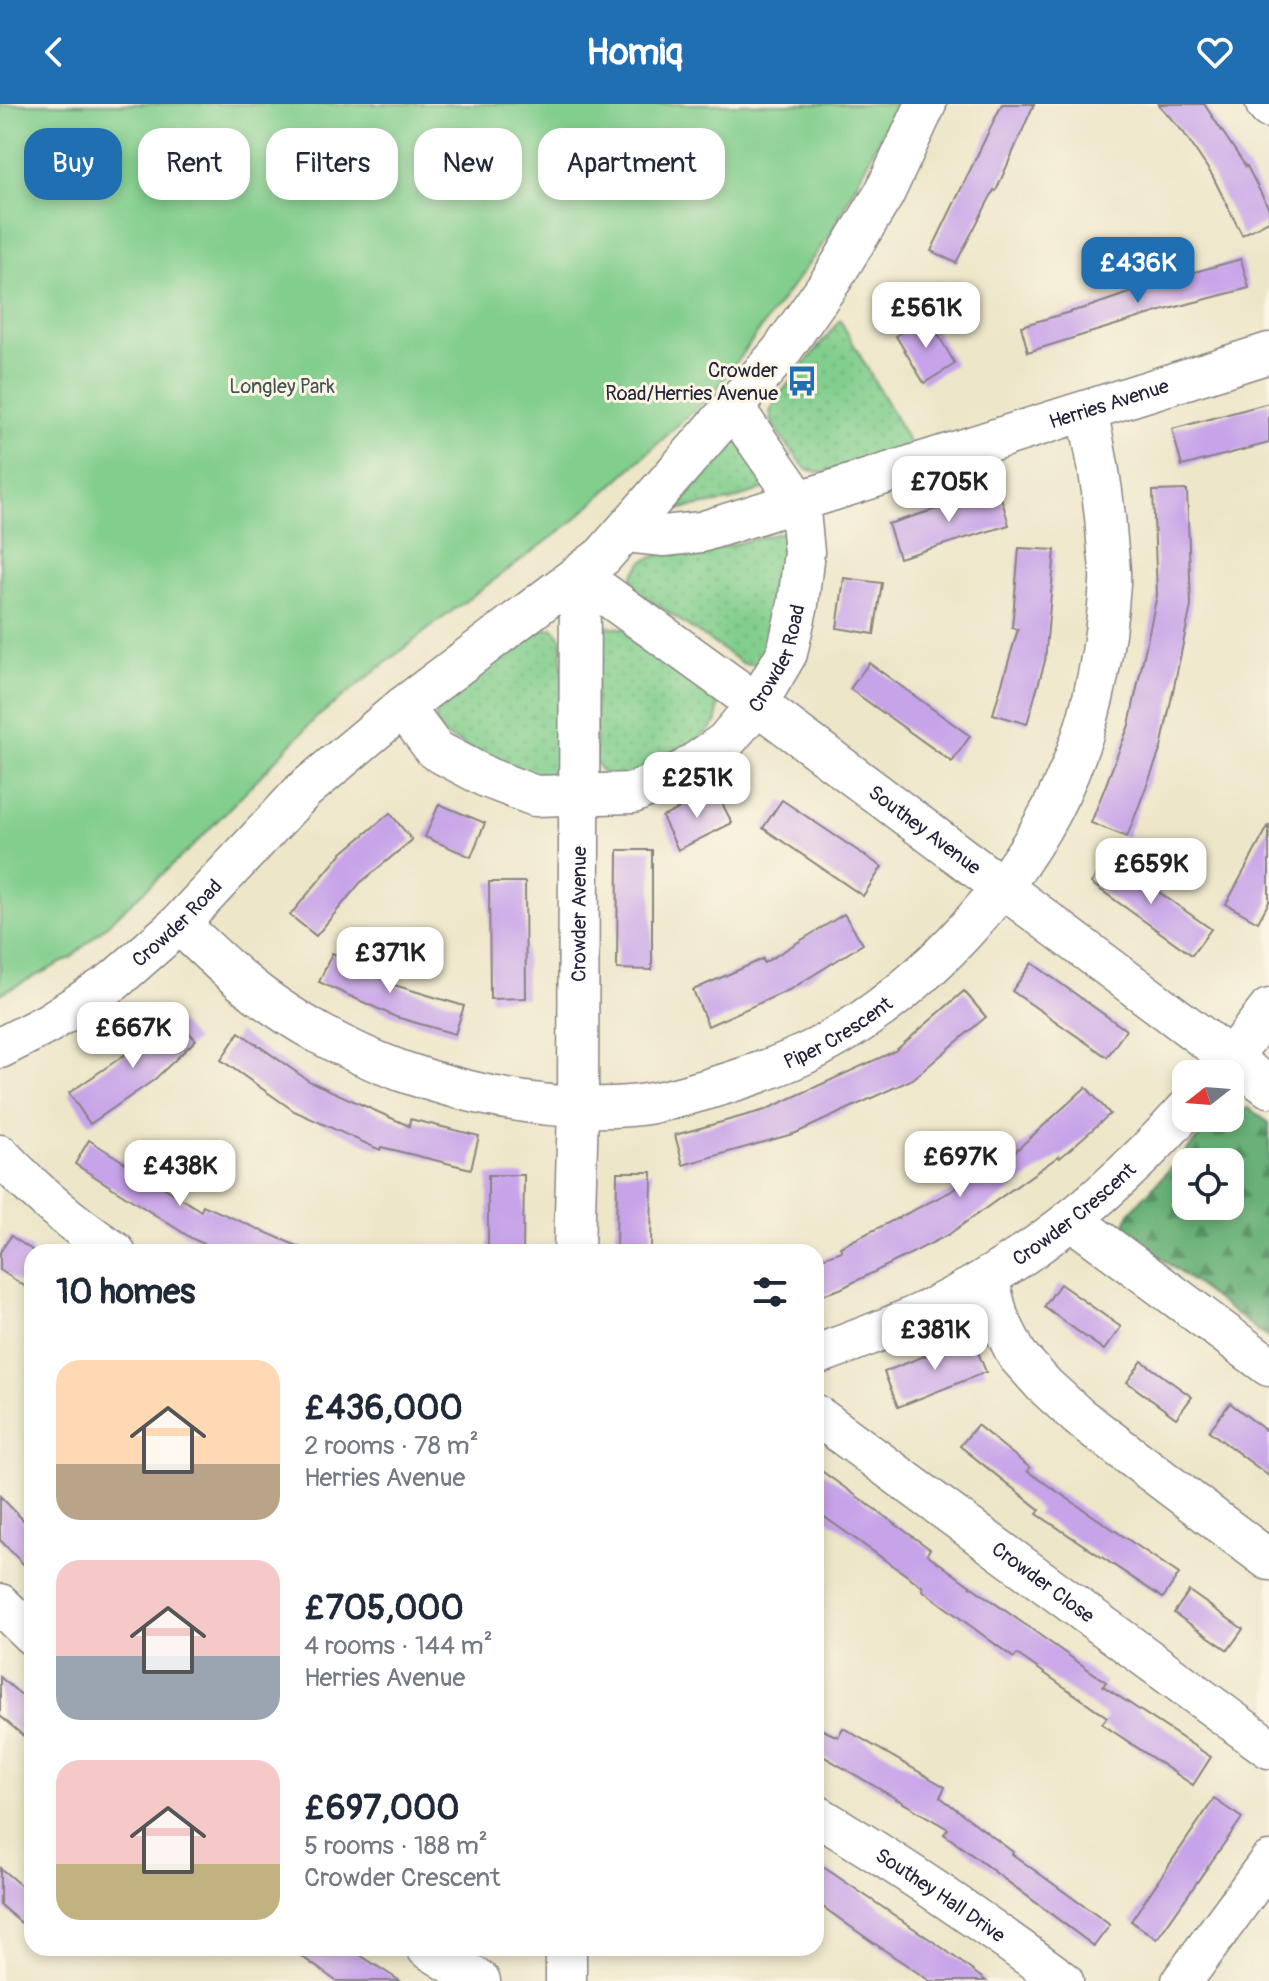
<!DOCTYPE html>
<html lang="en">
<head>
<meta charset="utf-8">
<style>
	:root { --surface:#fff; --page:#f6f6f7; --text:#1f2937; --muted:#747a83; --accent:#1f6fb2 }
	body { margin:0; font-family:Pangolin,sans-serif; background:var(--page); color:var(--text); height:100vh; display:flex; flex-direction:column; font-size:30px; white-space:nowrap }
	* { box-sizing:border-box; margin:0 }
	p { font-size:26px; color:var(--muted) }
	.icon { flex:none; width:44px; height:44px; fill:none; stroke:currentColor; stroke-width:2; stroke-linecap:round; stroke-linejoin:round }
	.map { position:relative; flex:1; overflow:hidden }
	.sheet { position:absolute; left:24px; top:1140px; width:800px; height:712px; display:flex; flex-direction:column; background:var(--surface); border-radius:24px; box-shadow:0 4px 12px #0003 }
	.sheet>* { flex:none }
	.banner { position:absolute; left:24px; top:24px; width:800px; height:72px; display:flex; gap:16px }
	.needle { width:52px; rotate:253deg }
	.buttons { position:absolute; left:1172px; top:956px; display:grid; gap:16px }
	.buttons a { display:grid; place-items:center; width:72px; height:72px; border-radius:16px; background:var(--surface); box-shadow:0 4px 12px #0003; font-size:40px }
	.price { position:absolute; translate:-50% -68px; padding:0 18px; border-radius:16px; background:#fff; color:#222; font-size:26px; line-height:52px; filter:drop-shadow(0 2px 4px #0008) }
	.price::after { content:''; position:absolute; left:50%; top:48px; width:24px; height:18px; margin-left:-12px; background:inherit; clip-path:polygon(0 0,100% 0,50% 100%) }
	.price.on { background:var(--accent); color:#fff }
	ul { padding:0; list-style:none }
	li { display:flex; align-items:center; gap:24px; height:200px; padding:0 32px }
	li span { display:grid; place-items:center; flex:none; width:224px; height:160px; border-radius:24px; color:#555 }
	li>.icon { margin-inline-start:auto }
	span .icon { width:96px; height:96px; fill:#fffc; stroke-width:1 }
	li b { font-size:34px }
	h2 { display:flex; justify-content:space-between; align-items:center; height:96px; padding:0 32px; font-size:34px }
	.chip { padding:0 28px; border-radius:24px; background:var(--surface); box-shadow:0 4px 12px #0003; font-size:28px; line-height:72px }
	.chip.on { background:var(--accent); color:#fff }
	header { display:flex; justify-content:space-between; align-items:center; height:104px; padding:0 32px; background:var(--accent); color:#fff; font-size:36px; font-weight:800 }
	.map>svg:first-child { display:block }
	.grass { fill:url(#grass-dots); stroke:#527864; stroke-width:2 }
	.forest { fill:url(#forest-firs); stroke:#466a5a; stroke-width:2; fill-rule:evenodd }
	.green { fill:#82ce8d; stroke:#527864; stroke-width:2 }
	.building { fill:#c7a3e9 }
	.lines { fill:none; stroke-linecap:round; stroke-linejoin:round }
	.minor-casing { stroke:#888482; stroke-width:43 }
	.minor { stroke:#fff; stroke-width:40 }
	.labels { text-anchor:middle; dominant-baseline:central; stroke-width:6; stroke-linejoin:round; paint-order:stroke }
	.poi-label { font-size:20px; fill:#22223b; stroke:#fcf5e5; text-anchor:end }
	.park-label { font-size:20px; fill:#3f5654; stroke:#fcf5e5 }
	.street-label { font-size:20px; fill:#22223b; stroke:#fcf5e5 }
</style>
</head>
<body>
<header><svg class="icon" aria-label="back" viewBox="0 0 24 24"><path d="M15 5l-7 7 7 7"/></svg>Homiq<svg class="icon" aria-label="heart" viewBox="0 0 24 24"><path d="M12 20l-8-8c-3-5 5-10 8-4 3-6 11-1 8 4z"/></svg></header>
<div class="map">
<svg width="1269" height="1877" viewBox="0 0 1269 1877">
	<defs>
		<pattern id="grass-dots" width="8" height="8" patternUnits="userSpaceOnUse" patternTransform="scale(2)"><rect width="8" height="8" fill="#82ce8d"/><path d="M2 2h.1M6 6h.1" fill="none" stroke="#70b17b" stroke-width="1.8" stroke-linecap="round"/></pattern>
		<pattern id="forest-firs" width="22" height="20" patternUnits="userSpaceOnUse" patternTransform="scale(2)"><rect width="22" height="20" fill="#69b178"/><path d="M5 1l3.5 6h-7zM16 11l3.5 6h-7z" fill="#569064"/></pattern>
	</defs>
	<rect width="100%" height="100%" fill="#fcf5e5"/>
	<filter id="ink" filterUnits="userSpaceOnUse"><feTurbulence type="fractalNoise" baseFrequency=".0125" numOctaves="2"/><feDisplacementMap in="SourceGraphic" scale="16" xChannelSelector="R" yChannelSelector="G"/><feConvolveMatrix kernelMatrix="1 2 1 2 8 2 1 2 1" color-interpolation-filters="sRGB"/></filter>
	<filter id="wash" filterUnits="userSpaceOnUse"><feTurbulence type="fractalNoise" baseFrequency=".006" numOctaves="4" result="noise"/><feDisplacementMap in="SourceGraphic" scale="32" xChannelSelector="R" yChannelSelector="G"/><feGaussianBlur stdDeviation="1.8" result="paint"/><feColorMatrix in="noise" values="0 0 0 0 0 0 0 0 0 0 0 0 0 0 0 0 0 1.4 0 .05"/><feComposite in="paint" operator="in"/></filter>
	<g filter="url(#wash)">
		<rect width="100%" height="100%" fill="#ede6c9"/>
		<g class="grass">
			<path d="M840 216 911 342 822 369 806 365 774 324 770 308 777 294Z"/>
			<path d="M736 336 770 382 730 397 673 406Z"/>
			<path d="M784 428 791 443 771 547 756 560H744L631 483 633 471 643 457 660 450H692Z"/>
			<path d="M607 522 625 525 718 599 717 617 707 628 665 659 620 676 603 670 595 656 596 530Z"/>
			<path d="M553 524 562 535V656L549 672 535 676 444 631 435 615 439 601 537 527Z"/>
		</g>
		<path class="forest" d="M1249 1004 1269 1019V1235L1129 1130 1125 1120 1131 1107 1213 1018 1219 1014H1230V1007ZM1230 1058V1102H1186V1058Z"/>
		<path class="green" d="M0 0H897L831 129 715 287 571 419 440 516 316 614 193 742 71 854 0 890Z"/>
		<g id="blocks">
			<g class="building">
				<path d="M1002 0H1034L996 87 994 86 956 159 931 147Z"/>
				<path d="M1158 0H1204L1246 63 1247 62 1269 105V117L1242 131 1212 71 1184 29Z"/>
				<path d="M1241 155 1249 184 1161 207 1028 248 1021 222 1091 202 1173 174Z"/>
				<path d="M928 213 955 260 924 279 896 232Z"/>
				<path d="M1269 299V339L1182 362 1172 325Z"/>
				<path d="M999 386 1009 421 899 454 888 420Z"/>
				<path d="M1187 386 1191 502 1161 644 1127 733 1091 719 1129 621 1157 491 1153 387Z"/>
				<path d="M1019 444 1055 446 1045 557 1027 620 993 610 1018 525 1012 524Z"/>
				<path d="M844 474 882 479 874 530 837 524Z"/>
				<path d="M869 559 970 632 952 658 850 585Z"/>
				<path d="M716 687 732 719 678 746 662 713Z"/>
				<path d="M782 696 882 763 863 792 763 724Z"/>
				<path d="M439 700 485 719 471 753 425 733Z"/>
				<path d="M390 709 412 736 360 779 316 832 290 811 341 750Z"/>
				<path d="M1269 721V798L1258 818 1226 800Z"/>
				<path d="M618 746H652V866L617 865Z"/>
				<path d="M1109 753 1211 825 1192 851 1091 779Z"/>
				<path d="M489 778H525L526 894 490 895Z"/>
				<path d="M844 810 863 840 791 885 708 922 693 886 763 855 764 859Z"/>
				<path d="M332 849 393 875 391 880 464 902 455 930 396 913 319 878Z"/>
				<path d="M1032 859 1126 926 1107 953 1012 887Z"/>
				<path d="M964 887 986 913 913 975 796 1029 683 1061 675 1031 765 1006 895 947Z"/>
				<path d="M171 910 196 936 154 976 90 1020 69 989 133 945Z"/>
				<path d="M239 928 309 977 409 1022 410 1015 479 1032 471 1065 381 1043 380 1046 294 1007 221 956Z"/>
				<path d="M1086 983 1110 1010 1060 1054 1059 1052 948 1131 840 1185 816 1193V1156L842 1147 840 1143 950 1088 1005 1049 1009 1053Z"/>
				<path d="M89 1036 201 1107 203 1101 311 1148H223L193 1135 75 1060Z"/>
				<path d="M617 1068H652L651 1148H616Z"/>
				<path d="M488 1071H524L523 1148H488Z"/>
				<path d="M11 1132 32 1146V1187L0 1166V1148Z"/>
				<path d="M1060 1180 1121 1223 1104 1246 1044 1203Z"/>
				<path d="M972 1233 986 1268 898 1303 884 1268Z"/>
				<path d="M1142 1257 1192 1293 1176 1314 1127 1278Z"/>
				<path d="M1230 1299 1269 1329V1372L1209 1327Z"/>
				<path d="M977 1321 1030 1364 1027 1367 1179 1470 1163 1494 1037 1410 1040 1406 960 1342Z"/>
				<path d="M816 1363 930 1445 927 1450 962 1476 1106 1578 1103 1582 1211 1653 1193 1681 1102 1620 1107 1613 1017 1550 1014 1554 922 1486 923 1483 816 1407Z"/>
				<path d="M0 1392 32 1425V1469L0 1436Z"/>
				<path d="M1189 1487 1243 1525 1228 1546 1174 1509Z"/>
				<path d="M0 1573 32 1600V1639L0 1612Z"/>
				<path d="M816 1623 838 1633 843 1624 945 1683 940 1693 1013 1748 1012 1750 1110 1821 1094 1842 944 1730 948 1725 816 1648Z"/>
				<path d="M1214 1695 1242 1714 1157 1835 1131 1817Z"/>
				<path d="M816 1758 944 1845 986 1877H930L868 1835 816 1798Z"/>
				<path d="M0 1764 32 1791V1828L0 1801Z"/>
				<path d="M290 1844H349L400 1877H336Z"/>
			</g>
		</g>
	</g>
	<g filter="url(#ink)">
		<use href="#blocks" fill-opacity="0" stroke="#888482" stroke-width="2"/>
		<g class="lines">
			<g class="minor-casing">
				<g id="minor">
					<path d="M1266 0 1269 4"/>
					<path id="s1" d="M625 428 664 432 701 428 1269 249"/>
					<path id="s2" d="M580 472 757 600 1269 983"/>
					<path id="s3" d="M403 603 435 646 488 674 535 692 633 689 685 666 725 638 757 600 787 549 798 500 804 448 799 397 734 304"/>
					<path id="s4" d="M179 820C200 839 221 860 243 878 289 916 346 947 401 967 473 992 554 1008 630 1002 656 1000 683 992 708 985 746 974 782 962 817 944 927 886 1034 767 1076 650 1096 597 1106 536 1110 479 1111 465 1108 450 1107 436 1104 391 1097 350 1087 307"/>
					<path id="s5" d="M0 944 47 920 114 877 179 820 303 687 403 603 603 452 780 249 832 175 884 90 926 0"/>
					<path d="M1218 970 1269 905"/>
					<path d="M0 1051C35 1088 73 1120 115 1148"/>
					<path d="M1072 1116 1269 1262"/>
					<path id="s6" d="M574 1148 578 1002 580 472"/>
					<path d="M988 1173 998 1213 1017 1251 1044 1281 1079 1313 1269 1456"/>
					<path id="s7" d="M816 1251C855 1237 893 1223 930 1205 1029 1157 1113 1088 1186 1006"/>
					<path id="s8" d="M816 1311 1269 1644"/>
					<path d="M0 1500 32 1531"/>
					<path id="s9" d="M816 1711C902 1762 983 1818 1063 1877"/>
					<path d="M427 1844 480 1877"/>
					<path d="M566 1877V1844"/>
					<path d="M1182 1877 1269 1758"/>
				</g>
			</g>
			<use href="#minor" class="minor"/>
		</g>
	</g>
	<defs>
		<g id="bus-bare" transform="scale(2.4)"><path d="M-5-6H5V4H4V6H2V4H-2V6H-4V4H-5ZM-3.5-4V0h7V-4ZM-3.5 1.2v1.5H-2V1.2ZM2 1.2v1.5H3.5V1.2Z" fill="#1f6fb2" stroke="#fcf5e5" stroke-width="2.5" paint-order="stroke"/></g>
	</defs>
	<g fill-rule="evenodd">
		<use href="#bus-bare" x="802" y="277"/>
	</g>
	<g class="labels">
		<g class="poi-label">
			<text x="778" y="266">Crowder<tspan x="778" dy="23">Road/Herries Avenue</tspan></text>
		</g>
		<g class="park-label">
			<text x="282" y="282">Longley Park</text>
		</g>
		<g class="street-label">
			<text stroke="none"><textPath href="#s1" startOffset="504">Herries Avenue</textPath></text>
			<text stroke="none"><textPath href="#s3" startOffset="468">Crowder Road</textPath></text>
			<text stroke="none"><textPath href="#s2" startOffset="428">Southey Avenue</textPath></text>
			<text stroke="none"><textPath href="#s6" startOffset="338">Crowder Avenue</textPath></text>
			<text stroke="none"><textPath href="#s5" startOffset="218">Crowder Road</textPath></text>
			<text stroke="none"><textPath href="#s4" startOffset="724">Piper Crescent</textPath></text>
			<text stroke="none"><textPath href="#s7" startOffset="296">Crowder Crescent</textPath></text>
			<text stroke="none"><textPath href="#s8" startOffset="282">Crowder Close</textPath></text>
			<text stroke="none"><textPath href="#s9" startOffset="148">Southey Hall Drive</textPath></text>
		</g>
	</g>
</svg>
<div class="buttons">
<a><svg class="needle" viewBox="-14 -14 28 28"><path d="M0-13l5 13h-10z" fill="#e53935"/><path d="M0 13l5-13h-10z" fill="#747a83"/></svg></a>
<a><svg class="icon" aria-label="locate" viewBox="0 0 24 24"><circle cx="12" cy="12" r="6"/><path d="M12 2v4M12 18v4M2 12h4M18 12h4"/></svg></a>
</div>
<b class="price on" style="left:1138px;top:201px">£436K</b>
<b class="price" style="left:926px;top:246px">£561K</b>
<b class="price" style="left:949px;top:420px">£705K</b>
<b class="price" style="left:697px;top:716px">£251K</b>
<b class="price" style="left:1151px;top:802px">£659K</b>
<b class="price" style="left:390px;top:891px">£371K</b>
<b class="price" style="left:133px;top:966px">£667K</b>
<b class="price" style="left:960px;top:1095px">£697K</b>
<b class="price" style="left:180px;top:1104px">£438K</b>
<b class="price" style="left:935px;top:1268px">£381K</b>
<div class="banner">
<a class="chip on">Buy</a>
<a class="chip">Rent</a>
<a class="chip">Filters</a>
<a class="chip">New</a>
<a class="chip">Apartment</a>
</div>
<section class="sheet">
<h2>10 homes<svg class="icon" aria-label="filters" viewBox="0 0 24 24"><path d="M4 7h16M4 17h16"/><circle cx="9" cy="7" r="2"/><circle cx="15" cy="17" r="2"/></svg></h2>
<ul>
<li><span style="background:linear-gradient(#ffd9b3 65%,#b9a48a 0)"><svg class="icon" aria-label="home" viewBox="0 0 24 24"><path d="M3 11l9-7 9 7M6 9v11h12V9"/></svg></span><div><b>£436,000</b><p>2 rooms · 78 m²</p><p>Herries Avenue</p></div></li>
<li><span style="background:linear-gradient(#f6c9c9 60%,#9aa5b1 0)"><svg class="icon" aria-label="home" viewBox="0 0 24 24"><path d="M3 11l9-7 9 7M6 9v11h12V9"/></svg></span><div><b>£705,000</b><p>4 rooms · 144 m²</p><p>Herries Avenue</p></div></li>
<li><span style="background:linear-gradient(#f6c9c9 65%,#c2b280 0)"><svg class="icon" aria-label="home" viewBox="0 0 24 24"><path d="M3 11l9-7 9 7M6 9v11h12V9"/></svg></span><div><b>£697,000</b><p>5 rooms · 188 m²</p><p>Crowder Crescent</p></div></li>
</ul>
</section>
</div>
</body>
</html>
